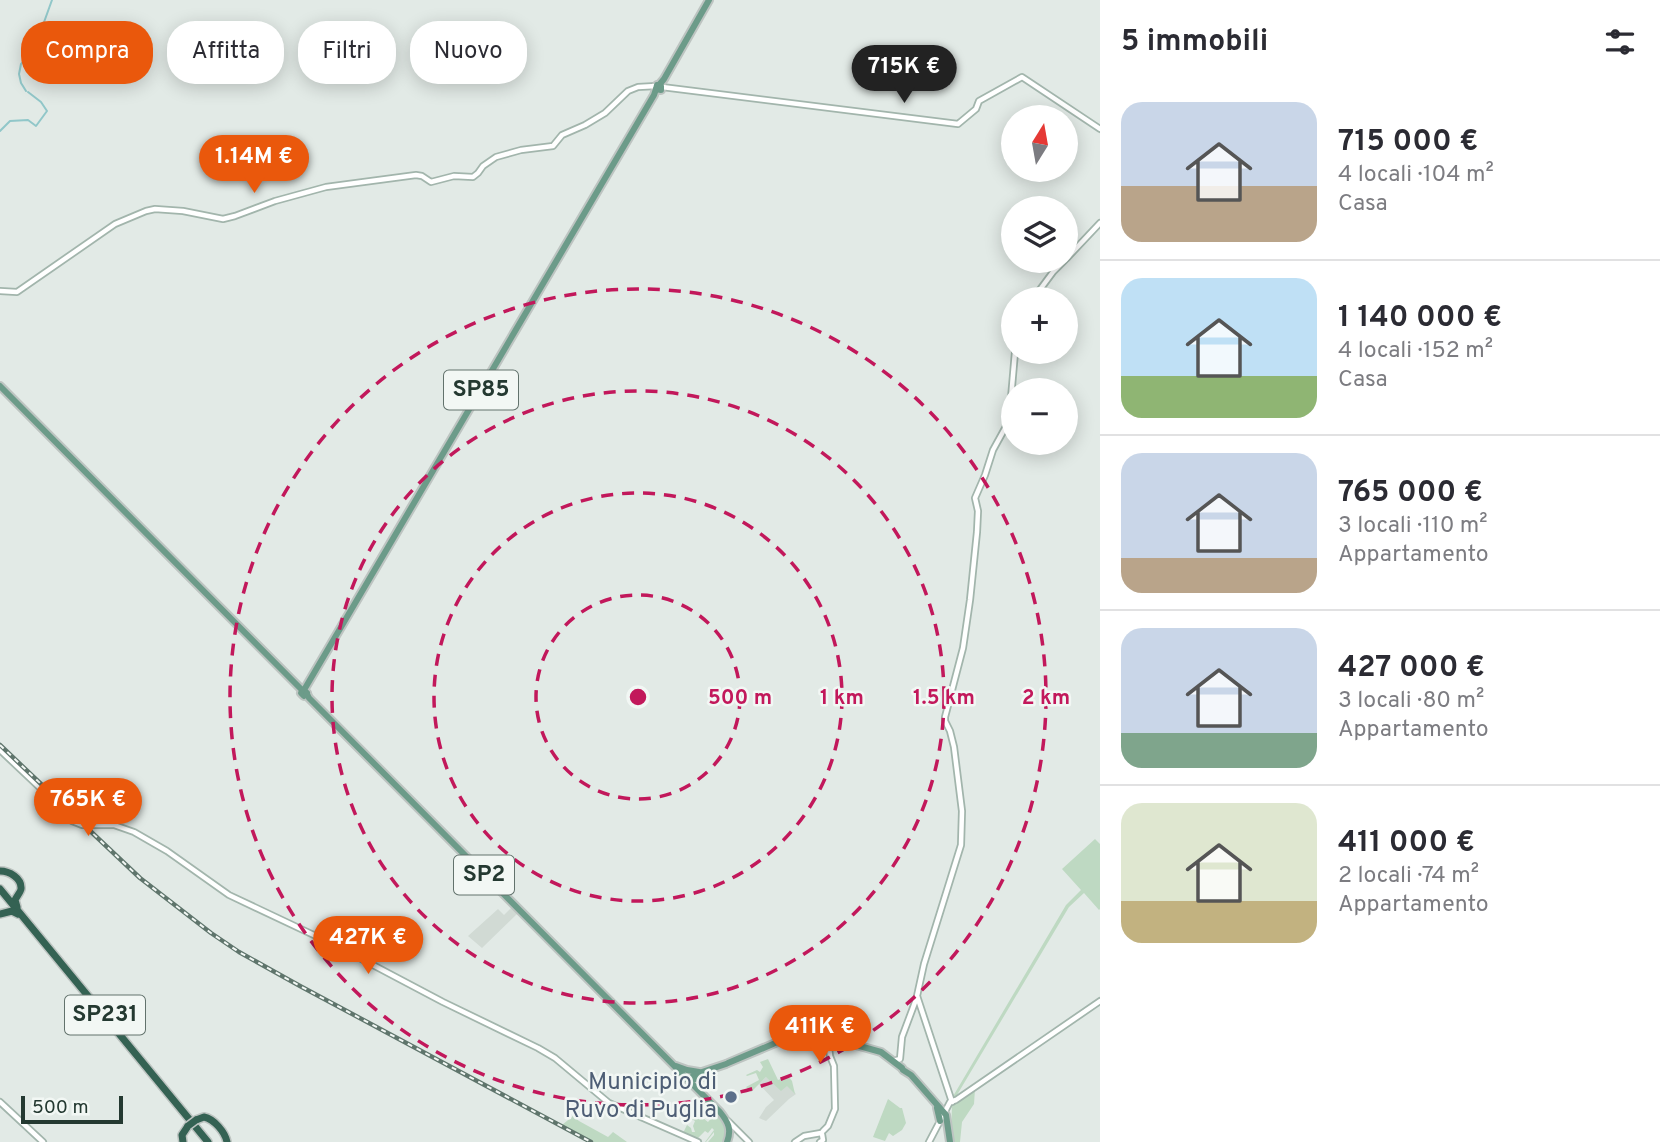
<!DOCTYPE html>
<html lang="it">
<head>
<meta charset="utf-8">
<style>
	:root { --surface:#fff; --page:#f7f7f7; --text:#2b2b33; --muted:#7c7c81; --line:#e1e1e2; --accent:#ea580c }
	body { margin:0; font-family:Overpass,sans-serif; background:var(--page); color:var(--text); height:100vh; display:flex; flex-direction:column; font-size:26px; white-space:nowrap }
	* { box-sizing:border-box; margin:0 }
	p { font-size:23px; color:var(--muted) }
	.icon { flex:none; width:38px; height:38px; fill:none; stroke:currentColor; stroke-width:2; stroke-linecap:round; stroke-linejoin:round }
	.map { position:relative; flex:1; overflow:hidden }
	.panel { display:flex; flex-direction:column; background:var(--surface); width:560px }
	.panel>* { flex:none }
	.banner { position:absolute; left:21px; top:21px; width:665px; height:63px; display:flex; gap:14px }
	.needle { width:46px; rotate:11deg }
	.controls { position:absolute; left:1001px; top:105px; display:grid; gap:14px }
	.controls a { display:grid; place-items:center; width:77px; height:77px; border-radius:50%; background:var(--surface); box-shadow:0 4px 18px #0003; font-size:35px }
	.scale { position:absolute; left:21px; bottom:18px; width:102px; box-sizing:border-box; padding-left:7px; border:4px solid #243931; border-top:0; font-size:19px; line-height:24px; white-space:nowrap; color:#243931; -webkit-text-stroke:5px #f2f7f4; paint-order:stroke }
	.price { position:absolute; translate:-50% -60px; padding:0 16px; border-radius:24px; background:var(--accent); color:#fff; font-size:23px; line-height:46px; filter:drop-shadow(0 2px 4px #0008) }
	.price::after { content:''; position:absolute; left:50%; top:42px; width:21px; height:16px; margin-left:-10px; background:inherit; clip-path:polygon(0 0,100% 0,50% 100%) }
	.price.active { background:#222; color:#fff }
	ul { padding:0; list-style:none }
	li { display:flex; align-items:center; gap:21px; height:175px; padding:0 21px }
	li+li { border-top:2px solid var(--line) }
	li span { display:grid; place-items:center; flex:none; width:196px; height:140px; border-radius:21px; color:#555 }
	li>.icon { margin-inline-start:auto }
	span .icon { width:84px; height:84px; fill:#fffc; stroke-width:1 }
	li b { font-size:30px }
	h2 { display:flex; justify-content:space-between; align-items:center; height:84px; padding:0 21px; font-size:30px }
	.pill { padding:0 24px; border-radius:28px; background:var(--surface); box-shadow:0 4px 18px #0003; font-size:24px; line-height:63px }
	.pill.active { background:var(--accent); color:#fff }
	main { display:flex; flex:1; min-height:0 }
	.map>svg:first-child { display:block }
	.built { fill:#d1dad4 }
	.green { fill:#bed9c2 }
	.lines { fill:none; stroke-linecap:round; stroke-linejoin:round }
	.stream { stroke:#91c7c9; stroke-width:2 }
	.secondary-casing { stroke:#a2b5ac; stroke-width:8 }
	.primary-casing { stroke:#bdc4c1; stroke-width:10 }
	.highway-casing { stroke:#bdc4c1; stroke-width:10 }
	.secondary { stroke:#fff; stroke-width:4.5 }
	.primary { stroke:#6c9b89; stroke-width:6 }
	.highway { stroke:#346253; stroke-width:7 }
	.rail-casing { stroke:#5f756c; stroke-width:4.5 }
	.rail { stroke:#f2f7f4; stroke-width:2; stroke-dasharray:5; stroke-linecap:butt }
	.highway-bridge-casing { stroke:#bdc4c1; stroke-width:10; stroke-linecap:butt }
	.highway-bridge { stroke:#346253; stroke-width:7 }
	.ring { fill:none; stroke:#c2185b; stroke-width:3.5; stroke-dasharray:12 9 }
	.service-dot { fill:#5c6f8a; stroke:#f2f7f4; stroke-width:2.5 }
	.labels { text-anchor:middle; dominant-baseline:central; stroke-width:5; stroke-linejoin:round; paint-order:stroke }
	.shield { fill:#f2f7f4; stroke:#62726c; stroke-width:2 }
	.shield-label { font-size:23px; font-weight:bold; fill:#243931 }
	.service-label { font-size:24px; fill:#4e5e75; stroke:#f2f7f4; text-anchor:end }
	.centre { fill:#c2185b; stroke:#f2f7f4; stroke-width:3.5 }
	.ring-label { font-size:21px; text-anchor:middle; font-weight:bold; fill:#c2185b; stroke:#f2f7f4; stroke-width:5; stroke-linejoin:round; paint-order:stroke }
</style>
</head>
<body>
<main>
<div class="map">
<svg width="1100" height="1142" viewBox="0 0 1100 1142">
	<rect width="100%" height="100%" fill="#e2eae6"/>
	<g class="built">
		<path d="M513 906 519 912 482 948 468 936 498 909 504 915Z"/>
		<path d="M766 1077 787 1085 796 1094 789 1099 766 1121 759 1118 766 1107 774 1100 759 1084Z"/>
	</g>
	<g class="green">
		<path d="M1095 839 1100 844V909L1099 910 1084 893 1069 907 954 1100 952 1098 1066 905 1081 890 1062 869Z"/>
		<path d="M768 1059 778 1080 788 1076 792 1081 795 1094 787 1086 781 1091 766 1077 751 1092 746 1087 759 1080 756 1073 747 1076 746 1075 757 1070 760 1072 763 1067 760 1062Z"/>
		<path d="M975 1089 974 1104 962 1122 960 1142H952L951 1134 952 1105Z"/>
		<path d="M888 1099 900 1108H902L906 1123 902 1130 893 1136 889 1133 885 1141 873 1137Z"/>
		<path d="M694 1109 701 1111 699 1115 708 1122 715 1114V1110L727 1125 726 1142H708L714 1135V1132L706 1142H705L714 1130 712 1128 708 1133 705 1131 696 1140 683 1133 687 1125 691 1128 692 1132H695L693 1126 695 1121 690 1118Z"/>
		<path d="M573 1116 579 1121 608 1137 613 1132 627 1142H594L562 1125Z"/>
	</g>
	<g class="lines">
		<g class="stream">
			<path d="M26 91 21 83 19 74 21 64 34 50 52 0"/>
			<path d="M0 131 10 121 28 120 36 126 47 111 41 102 28 92"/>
		</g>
		<g class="secondary-casing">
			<g id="secondary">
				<path d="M662 87 958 124 976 109 979 101 1022 77 1100 129"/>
				<path d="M1066 259 1100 223"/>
				<path d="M0 291 17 292 115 224 146 211 155 209 183 211 223 219 235 216 275 201 326 187 416 175 422 176 431 182 454 176 473 177 478 173 483 166 496 157 521 150 553 146 562 135 585 125 605 113 628 91 638 87 656 86"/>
				<path d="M1033 299 1053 272 1064 261"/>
				<path d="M0 750 52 799 65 815 72 821 82 825H114L134 832 167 851 229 895 337 946 443 1002 538 1048 555 1058 609 1103 698 1142"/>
				<path d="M894 1061 900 1059 902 1037 917 997"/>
				<path d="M0 1102 43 1142"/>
				<path d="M952 1102 917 996 924 964 961 845 962 811 954 747 950 731 945 721V717L963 648 970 600 977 532 978 511 975 498 985 475 993 450 1009 421 1015 352"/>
				<path d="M728 1121 749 1142"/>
				<path d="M823 1131 828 1126 835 1109 834 1066 830 1056 828 1039"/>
				<path d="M795 1142 804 1136 821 1133"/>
				<path d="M820 1142 823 1140 822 1134"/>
				<path d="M929 1142 950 1102 956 1100 1100 1001"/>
			</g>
		</g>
		<g class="primary-casing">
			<g id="primary">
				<path d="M657 85 661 86V90L656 89Z"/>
				<path d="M659 85 664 79 709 0"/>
				<path d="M0 386 302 690"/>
				<path d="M303 690 307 693 304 696 301 693Z"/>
				<path d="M304 690 654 95 656 89"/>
				<path d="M307 694 309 698 720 1112C728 1122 732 1129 727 1142"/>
				<path d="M831 1038 881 1052 902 1068"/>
				<path d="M775 1043C797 1036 804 1030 829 1037"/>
				<path d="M728 1063 773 1044"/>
				<path d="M676 1066 687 1070 699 1072"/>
				<path d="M903 1070 911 1075 946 1115 950 1142"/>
				<path d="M688 1080 696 1074 726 1064"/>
				<path d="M689 1080 700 1078 712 1072"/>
				<path d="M937 1108 940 1121"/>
			</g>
		</g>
		<g class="highway-casing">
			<g id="highway">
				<path d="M0 871C9 871 22 878 21 889 21 891 16 898 15 900L17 907"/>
				<path d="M0 889 208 1142"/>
				<path d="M0 914 12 911 18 914"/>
				<path d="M196 1120 204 1117C214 1119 225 1132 227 1142"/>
				<path d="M183 1142 182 1135 188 1126"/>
			</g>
		</g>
		<use href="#secondary" class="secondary"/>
		<use href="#primary" class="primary"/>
		<use href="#highway" class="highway"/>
		<g class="rail-casing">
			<g id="rail">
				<path d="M0 745 80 821"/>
				<path d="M86 827 140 878 211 933 239 952 300 986 591 1142"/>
			</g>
		</g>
		<use href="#rail" class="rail"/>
		<g class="highway-bridge-casing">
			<path id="highway-bridge" d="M188 1126 196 1120"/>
		</g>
		<use href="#highway-bridge" class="highway-bridge"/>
	</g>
	<g class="ring">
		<circle cx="638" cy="697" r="102"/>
		<circle cx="638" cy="697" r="204"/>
		<circle cx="638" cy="697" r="306"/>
		<circle cx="638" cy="697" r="408"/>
	</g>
	<circle class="service-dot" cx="731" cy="1097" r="7"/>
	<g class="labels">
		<g class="shield">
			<rect x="444" y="370.5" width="74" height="39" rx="5"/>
			<rect x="454" y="855.5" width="60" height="39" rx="5"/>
			<rect x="65" y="995.5" width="80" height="39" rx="5"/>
		</g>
		<g class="shield-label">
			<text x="481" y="390">SP85</text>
			<text x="484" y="875">SP2</text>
			<text x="105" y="1015">SP231</text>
		</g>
		<g class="service-label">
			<text x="717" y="1083">Municipio di<tspan x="717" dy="28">Ruvo di Puglia</tspan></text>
		</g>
	</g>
	<circle cx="638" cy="697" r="10" class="centre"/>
	<g class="ring-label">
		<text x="740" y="704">500 m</text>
		<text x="842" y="704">1 km</text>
		<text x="944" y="704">1.5 km</text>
		<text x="1046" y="704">2 km</text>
	</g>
</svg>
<div class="controls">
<a><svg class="needle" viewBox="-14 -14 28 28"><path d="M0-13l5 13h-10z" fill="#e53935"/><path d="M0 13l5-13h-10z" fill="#7c7c81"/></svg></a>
<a><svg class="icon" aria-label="layers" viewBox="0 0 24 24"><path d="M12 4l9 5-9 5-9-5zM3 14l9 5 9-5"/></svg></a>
<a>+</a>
<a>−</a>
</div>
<div class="scale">500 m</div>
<b class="price active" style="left:904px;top:105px">715K €</b>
<b class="price" style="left:254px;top:195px">1.14M €</b>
<b class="price" style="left:88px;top:838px">765K €</b>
<b class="price" style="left:368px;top:976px">427K €</b>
<b class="price" style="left:820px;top:1065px">411K €</b>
<div class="banner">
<a class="pill active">Compra</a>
<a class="pill">Affitta</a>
<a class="pill">Filtri</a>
<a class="pill">Nuovo</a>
</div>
</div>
<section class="panel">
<h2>5 immobili<svg class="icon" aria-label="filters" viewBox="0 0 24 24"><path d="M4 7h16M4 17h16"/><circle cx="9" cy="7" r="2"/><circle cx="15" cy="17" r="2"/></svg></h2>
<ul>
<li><span style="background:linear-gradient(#c9d6e8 60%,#b9a48a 0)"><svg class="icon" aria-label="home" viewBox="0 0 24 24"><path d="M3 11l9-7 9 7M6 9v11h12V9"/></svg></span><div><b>715 000 €</b><p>4 locali · 104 m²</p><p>Casa</p></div></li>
<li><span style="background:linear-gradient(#bfe0f5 70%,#8fb573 0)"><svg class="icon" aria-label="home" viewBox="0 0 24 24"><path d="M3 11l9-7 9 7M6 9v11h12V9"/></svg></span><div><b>1 140 000 €</b><p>4 locali · 152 m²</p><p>Casa</p></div></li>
<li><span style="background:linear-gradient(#c9d6e8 75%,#b9a48a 0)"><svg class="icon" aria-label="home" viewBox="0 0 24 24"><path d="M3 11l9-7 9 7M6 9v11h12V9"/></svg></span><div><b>765 000 €</b><p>3 locali · 110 m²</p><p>Appartamento</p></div></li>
<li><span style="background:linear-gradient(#c9d6e8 75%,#7fa58c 0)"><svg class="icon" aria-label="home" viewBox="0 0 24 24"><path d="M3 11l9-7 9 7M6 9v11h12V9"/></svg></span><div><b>427 000 €</b><p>3 locali · 80 m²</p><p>Appartamento</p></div></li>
<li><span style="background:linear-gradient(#dfe7d0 70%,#c2b280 0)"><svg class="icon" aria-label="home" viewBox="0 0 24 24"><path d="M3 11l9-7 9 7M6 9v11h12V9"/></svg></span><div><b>411 000 €</b><p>2 locali · 74 m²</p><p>Appartamento</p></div></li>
</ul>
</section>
</main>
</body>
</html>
